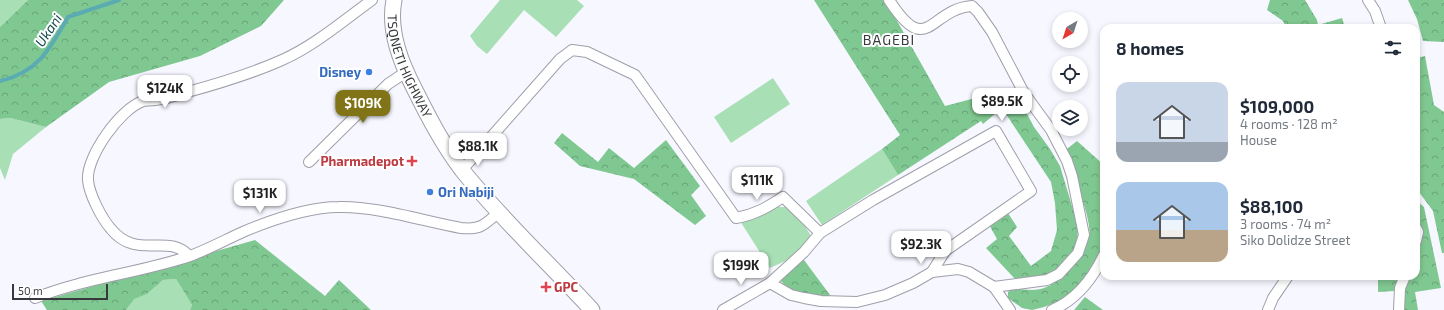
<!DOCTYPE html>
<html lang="en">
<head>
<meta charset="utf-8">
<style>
	:root { --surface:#fff; --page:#f2f2f3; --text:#1f2937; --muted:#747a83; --accent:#807416 }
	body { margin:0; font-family:"Exo 2",sans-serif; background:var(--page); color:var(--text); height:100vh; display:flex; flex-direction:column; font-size:15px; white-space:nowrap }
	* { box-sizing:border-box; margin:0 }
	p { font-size:13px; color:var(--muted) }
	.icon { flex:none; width:22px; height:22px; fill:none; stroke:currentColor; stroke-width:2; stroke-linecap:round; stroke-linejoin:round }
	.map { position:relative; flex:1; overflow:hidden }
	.side { position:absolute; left:1100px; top:24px; width:320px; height:256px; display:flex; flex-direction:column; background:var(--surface); border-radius:12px; box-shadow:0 2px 6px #0003 }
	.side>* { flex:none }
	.needle { width:26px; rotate:219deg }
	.fabs { position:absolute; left:1052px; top:12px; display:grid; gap:8px }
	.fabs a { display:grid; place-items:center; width:36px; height:36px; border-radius:50%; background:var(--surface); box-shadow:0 2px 6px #0003; font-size:20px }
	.scale { position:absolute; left:12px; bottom:10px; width:96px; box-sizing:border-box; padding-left:4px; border:2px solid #38393d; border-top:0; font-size:11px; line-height:14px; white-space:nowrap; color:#38393d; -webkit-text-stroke:3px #fff; paint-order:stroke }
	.price { position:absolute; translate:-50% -34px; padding:0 9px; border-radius:8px; background:#fff; color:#222; font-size:13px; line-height:26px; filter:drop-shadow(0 1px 2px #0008) }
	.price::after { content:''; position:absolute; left:50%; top:24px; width:12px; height:9px; margin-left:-6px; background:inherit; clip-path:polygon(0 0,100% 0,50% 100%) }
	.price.current { background:var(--accent); color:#fff }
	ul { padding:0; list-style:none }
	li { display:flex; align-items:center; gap:12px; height:100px; padding:0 16px }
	li span { display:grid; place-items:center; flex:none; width:112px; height:80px; border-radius:12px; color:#555 }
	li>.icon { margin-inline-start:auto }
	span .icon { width:48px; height:48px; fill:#fffc; stroke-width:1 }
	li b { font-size:17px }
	h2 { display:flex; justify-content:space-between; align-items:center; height:48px; padding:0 16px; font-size:17px }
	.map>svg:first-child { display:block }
	.green { fill:#a8dfb4 }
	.forest { fill:url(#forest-crowns) }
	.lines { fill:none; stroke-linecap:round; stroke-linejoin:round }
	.stream { stroke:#5aacb2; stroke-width:4 }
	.street-casing { stroke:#9e9fa9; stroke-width:12 }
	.secondary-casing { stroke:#9e9fa9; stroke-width:17 }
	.street { stroke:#fff; stroke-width:10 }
	.secondary { stroke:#fff; stroke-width:15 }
	.shop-dot { fill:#3f7fe0; stroke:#fff; stroke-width:1.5 }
	.health-dot { fill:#e0444e; stroke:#fff; stroke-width:1.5 }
	.labels { text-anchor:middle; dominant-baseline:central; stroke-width:4; stroke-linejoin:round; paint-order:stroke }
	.street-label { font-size:13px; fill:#38393d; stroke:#fff }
	.shop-label { font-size:13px; font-weight:bold; fill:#366cbe; stroke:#fff; text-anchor:end }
	.health-label { font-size:13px; font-weight:bold; fill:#be3a42; stroke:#fff; text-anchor:end }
	.water-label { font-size:14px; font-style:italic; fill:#164b4e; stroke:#fff }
	.neighbourhood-label { font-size:14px; letter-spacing:1px; fill:#38393d; stroke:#fff }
</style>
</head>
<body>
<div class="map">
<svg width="1444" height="310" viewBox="0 0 1444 310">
	<defs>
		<pattern id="forest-crowns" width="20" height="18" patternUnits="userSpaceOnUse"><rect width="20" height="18" fill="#80c891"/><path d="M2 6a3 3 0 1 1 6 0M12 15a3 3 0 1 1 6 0" fill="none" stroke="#6aa378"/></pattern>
	</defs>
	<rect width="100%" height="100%" fill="#f6f7ff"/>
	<g class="green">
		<path d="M0 0H28L0 27Z"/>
		<path d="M500 0H577L584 6 556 37 524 10 487 54 477 46 470 36Z"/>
		<path d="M773 78 790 104 731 143 714 117Z"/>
		<path d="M10 118 46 127 13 154 5 180 0 168V119Z"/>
		<path d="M882 149 898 175 822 225 806 201Z"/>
		<path d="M776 207H789L797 213 811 236 803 253 770 268 740 221Z"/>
		<path d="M176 279 192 305 190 310H126L134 298 147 294 163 280Z"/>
	</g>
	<g class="forest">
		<path d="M28 0H284L261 26 200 56 109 82 46 127 10 118 0 119V27Z"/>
		<path d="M814 0H883L896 19 945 106 1013 88 1034 127 1050 149 1060 166 1078 226 1077 243 1069 260 1056 272 1042 278 1016 280 986 248 997 239 987 221 1006 210 1017 227 1009 236 1031 266 1051 251 1057 230 1055 203 1051 182 1002 108 983 124 981 121 898 175 882 149 900 135Z"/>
		<path d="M1270 0H1305L1317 20 1318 25 1342 18 1345 28H1286L1283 21 1267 10Z"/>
		<path d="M1408 0H1444V42L1423 41 1417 19Z"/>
		<path d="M1425 56 1434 105 1444 112V253H1442L1433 211 1416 188V58Z"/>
		<path d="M562 133 598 162 609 148 634 168 666 140 700 186 691 195 706 216 695 225 634 179 580 166 554 143Z"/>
		<path d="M1077 141 1104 165V244L1088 273 1079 287 1064 299 1044 307 1032 310 1022 308 1008 298V292L1014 288C1035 292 1045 291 1062 277 1074 268 1086 252 1089 237 1093 218 1071 172 1063 152Z"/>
		<path d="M1416 200 1424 207 1441 288 1415 292 1418 310H1403L1405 284 1408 276H1416V250L1420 231 1416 223Z"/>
		<path d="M255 240 325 296 339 280 371 310H190L192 305 176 279 163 280 147 294 134 299 126 310H47L41 301Z"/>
		<path d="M804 260 833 299 788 289 774 273Z"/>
		<path d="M1378 276H1399L1394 291 1378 292Z"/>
		<path d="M1085 297 1103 310H1074Z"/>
	</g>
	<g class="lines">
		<path class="stream" d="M0 81C38 72 50 49 68 17L119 0"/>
		<g class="street-casing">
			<g id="street">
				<path d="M1368 0 1375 11 1381 28"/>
				<path d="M309 162 388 84 406 72"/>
				<path d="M462 170 560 59 572 50 587 52 635 75 736 218C754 215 768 207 783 197L820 233"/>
				<path d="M1416 228 1418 232 1416 241"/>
				<path d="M189 256C168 232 137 261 111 229 102 219 89 194 88 180 86 157 120 109 143 101 146 100 151 101 155 100 164 99 175 96 184 93 217 84 251 74 282 60 314 46 343 21 372 0"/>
				<path d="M770 283 791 295 804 298 821 301 857 302 885 295 913 283 932 272 958 269 969 272 994 287 1047 280 1059 274 1078 253 1084 235 1072 176 1067 161 1051 130 1024 93 992 32 978 12 972 6C929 9 928 60 889 0"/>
				<path d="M994 287 1010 310"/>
				<path d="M35 298C85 278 139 273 190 256 209 249 227 239 245 231 274 219 308 207 339 207 376 206 423 221 461 228 481 230 484 225 499 212"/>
				<path d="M723 310 770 283 804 252 820 233 873 200 996 131 1031 191 945 251 932 272"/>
				<path d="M1052 310C1076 300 1093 278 1104 255"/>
				<path d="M1268 310 1273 298 1288 276"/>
				<path d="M1399 310 1400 288 1405 276"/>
			</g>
		</g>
		<g class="secondary-casing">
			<g id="secondary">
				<path id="s1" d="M394 0C388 31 401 63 415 90 429 118 443 145 462 170 502 220 549 263 592 310"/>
			</g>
		</g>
		<use href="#street" class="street"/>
		<use href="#secondary" class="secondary"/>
	</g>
	<g class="shop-dot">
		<circle cx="369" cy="72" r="4"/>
		<circle cx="430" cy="192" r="4"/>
	</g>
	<g class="health-dot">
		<path d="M410 155h4v4h4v4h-4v4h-4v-4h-4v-4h4z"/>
		<path d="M544 281h4v4h4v4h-4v4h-4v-4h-4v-4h4z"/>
	</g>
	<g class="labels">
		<g class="street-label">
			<text stroke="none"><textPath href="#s1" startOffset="69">TSQNETI HIGHWAY</textPath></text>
		</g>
		<g class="shop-label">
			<text x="361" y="72">Disney</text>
			<text x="438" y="192" text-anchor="start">Ori Nabiji</text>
		</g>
		<g class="health-label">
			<text x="404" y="161">Pharmadepot</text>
			<text x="554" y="287" text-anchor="start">GPC</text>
		</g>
		<g class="water-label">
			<text transform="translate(48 30) rotate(-56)">Ukani</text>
		</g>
		<g class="neighbourhood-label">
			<text x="889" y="39">BAGEBI</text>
		</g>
	</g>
</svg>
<div class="fabs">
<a><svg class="needle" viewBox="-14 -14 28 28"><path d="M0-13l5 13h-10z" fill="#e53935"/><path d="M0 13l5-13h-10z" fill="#747a83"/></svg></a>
<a><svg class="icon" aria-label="locate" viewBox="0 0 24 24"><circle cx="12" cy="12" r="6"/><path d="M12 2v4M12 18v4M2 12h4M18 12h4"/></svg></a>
<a><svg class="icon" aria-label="layers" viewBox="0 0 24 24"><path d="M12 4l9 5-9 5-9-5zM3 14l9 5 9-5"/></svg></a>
</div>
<div class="scale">50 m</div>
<b class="price" style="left:165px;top:109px">$124K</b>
<b class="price" style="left:1002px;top:122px">$89.5K</b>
<b class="price current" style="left:363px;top:124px">$109K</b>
<b class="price" style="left:478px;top:167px">$88.1K</b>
<b class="price" style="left:757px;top:201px">$111K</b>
<b class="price" style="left:260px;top:214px">$131K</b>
<b class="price" style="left:921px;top:265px">$92.3K</b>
<b class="price" style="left:741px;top:286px">$199K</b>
<section class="side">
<h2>8 homes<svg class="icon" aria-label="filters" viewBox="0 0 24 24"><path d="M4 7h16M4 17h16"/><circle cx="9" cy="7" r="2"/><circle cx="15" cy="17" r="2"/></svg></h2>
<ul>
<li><span style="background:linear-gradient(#c9d6e8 75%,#9aa5b1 0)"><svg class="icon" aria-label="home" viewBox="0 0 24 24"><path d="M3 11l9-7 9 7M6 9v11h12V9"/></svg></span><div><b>$109,000</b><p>4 rooms · 128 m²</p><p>House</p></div></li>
<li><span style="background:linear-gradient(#a9c7e8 60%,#b9a48a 0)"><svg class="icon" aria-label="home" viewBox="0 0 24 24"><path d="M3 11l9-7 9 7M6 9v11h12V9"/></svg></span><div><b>$88,100</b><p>3 rooms · 74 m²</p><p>Siko Dolidze Street</p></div></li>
</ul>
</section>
</div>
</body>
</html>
